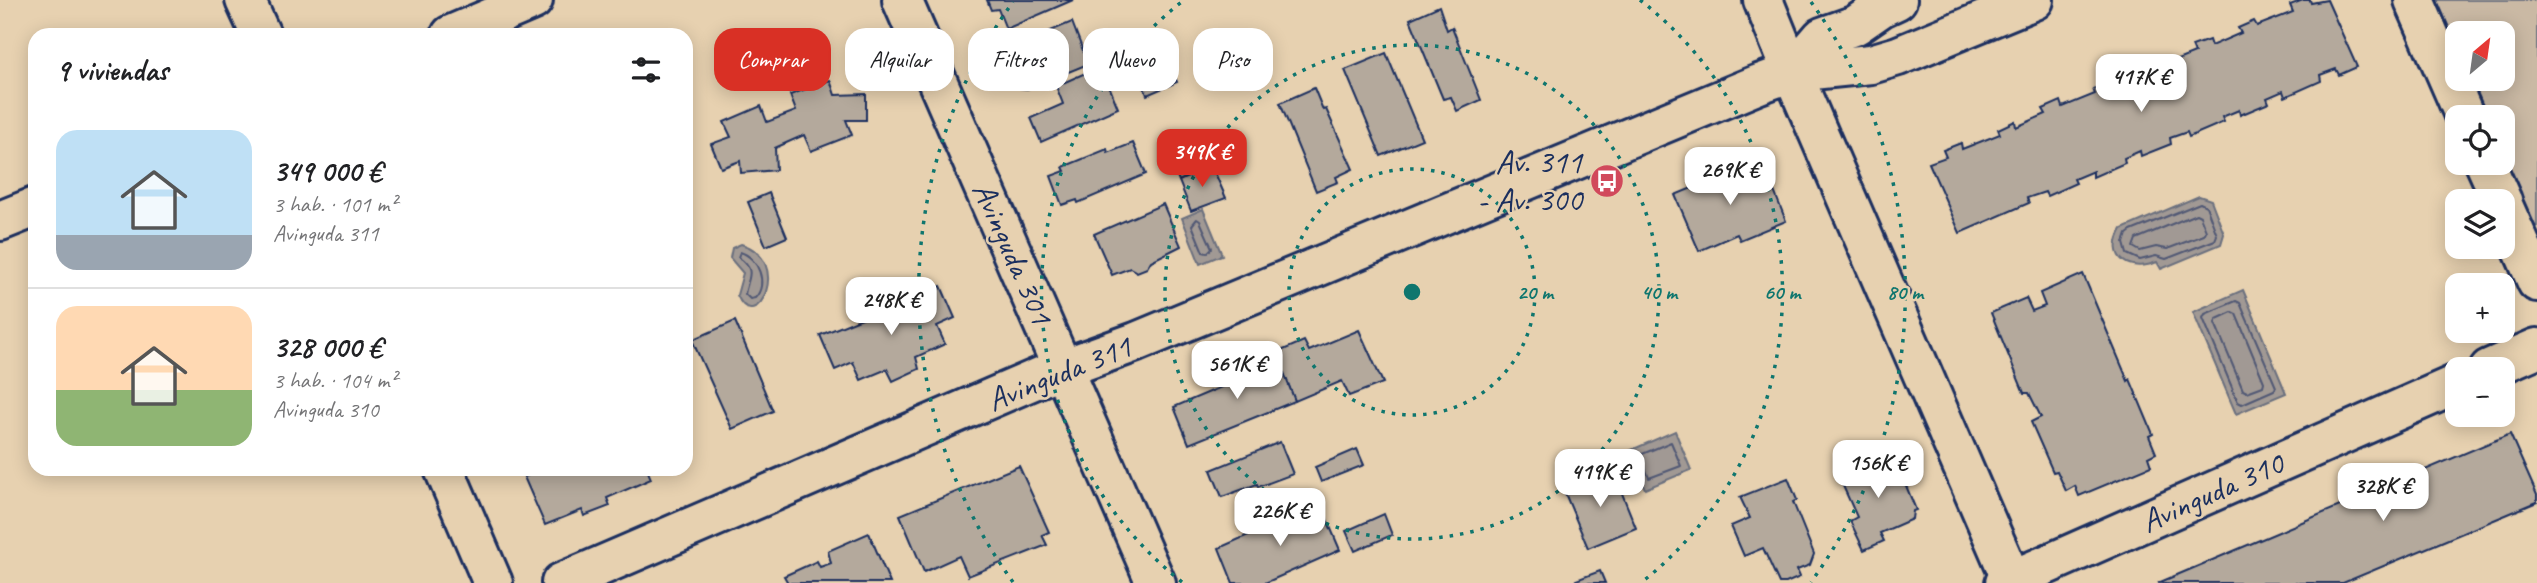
<!DOCTYPE html>
<html lang="es">
<head>
<meta charset="utf-8">
<style>
	:root { --surface:#fff; --page:#f2f2f2; --text:#202124; --muted:#757577; --line:#e0e0e0; --accent:#d93025 }
	body { margin:0; font-family:Caveat,sans-serif; background:var(--page); color:var(--text); height:100vh; display:flex; flex-direction:column; font-size:26px; white-space:nowrap }
	* { box-sizing:border-box; margin:0 }
	p { font-size:23px; color:var(--muted) }
	.icon { flex:none; width:38px; height:38px; fill:none; stroke:currentColor; stroke-width:2; stroke-linecap:round; stroke-linejoin:round }
	.map { position:relative; flex:1; overflow:hidden }
	.sheet { position:absolute; left:28px; top:28px; width:665px; height:448px; display:flex; flex-direction:column; background:var(--surface); border-radius:21px; box-shadow:0 4px 18px #0003 }
	.sheet>* { flex:none }
	.top-card { position:absolute; left:714px; top:28px; width:665px; height:63px; display:flex; gap:14px }
	.needle { width:46px; rotate:29deg }
	.fabs { position:absolute; left:2445px; top:21px; display:grid; gap:14px }
	.fabs a { display:grid; place-items:center; width:70px; height:70px; border-radius:14px; background:var(--surface); box-shadow:0 4px 18px #0003; font-size:35px }
	.price { position:absolute; translate:-50% -60px; padding:0 16px; border-radius:14px; background:#fff; color:#222; font-size:23px; line-height:46px; filter:drop-shadow(0 2px 4px #0008) }
	.price::after { content:''; position:absolute; left:50%; top:42px; width:21px; height:16px; margin-left:-10px; background:inherit; clip-path:polygon(0 0,100% 0,50% 100%) }
	.price.current { background:var(--accent); color:#fff }
	ul { padding:0; list-style:none }
	li { display:flex; align-items:center; gap:21px; height:175px; padding:0 28px }
	li+li { border-top:2px solid var(--line) }
	li span { display:grid; place-items:center; flex:none; width:196px; height:140px; border-radius:21px; color:#555 }
	li>.icon { margin-inline-start:auto }
	span .icon { width:84px; height:84px; fill:#fffc; stroke-width:1 }
	li b { font-size:30px }
	h2 { display:flex; justify-content:space-between; align-items:center; height:84px; padding:0 28px; font-size:30px }
	.tag { padding:0 24px; border-radius:21px; background:var(--surface); box-shadow:0 4px 18px #0003; font-size:24px; line-height:63px }
	.tag.current { background:var(--accent); color:#fff }
	.map>svg:first-child { display:block }
	.green { fill:#cab9a4; stroke:#727481; stroke-width:2 }
	.water { fill:#a19994; stroke:#6b6f7e; stroke-width:2 }
	.lines { fill:none; stroke-linecap:round; stroke-linejoin:round }
	.shore { stroke:#515974; stroke-width:2 }
	.building { fill:#b4a99c; stroke:#1b2f5e; stroke-width:2 }
	.minor-casing { stroke:#1b2f5e; stroke-width:44 }
	.minor { stroke:#e7d1b0; stroke-width:38 }
	.ring { fill:none; stroke:#0f766e; stroke-width:3.5; stroke-dasharray:3.5 7 }
	.labels { text-anchor:middle; dominant-baseline:central; stroke-width:5; stroke-linejoin:round; paint-order:stroke }
	.poi-label { font-size:33px; fill:#1b2f5e; stroke:#e7d1b0; text-anchor:end }
	.street-label { font-size:33px; fill:#1b2f5e; stroke:#e7d1b0 }
	.centre { fill:#0f766e; stroke:#e7d1b0; stroke-width:3.5 }
	.ring-label { font-size:21px; text-anchor:middle; font-weight:bold; fill:#0f766e; stroke:#e7d1b0; stroke-width:5; stroke-linejoin:round; paint-order:stroke }
</style>
</head>
<body>
<div class="map">
<svg width="2537" height="583" viewBox="0 0 2537 583">
	<rect width="100%" height="100%" fill="#e7d1b0"/>
	<filter id="ink" filterUnits="userSpaceOnUse"><feTurbulence type="fractalNoise" baseFrequency=".0143" numOctaves="2"/><feDisplacementMap in="SourceGraphic" scale="14" xChannelSelector="R" yChannelSelector="G"/><feConvolveMatrix kernelMatrix="1 2 1 2 8 2 1 2 1" color-interpolation-filters="sRGB"/></filter>
	<g filter="url(#ink)">
		<path class="green" d="M2435 0H2537V235L2503 155 2502 117H2486L2469 79H2502V33H2457V50Z"/>
		<g class="water">
			<path d="M2199 196 2211 200 2224 234 2221 244 2161 269 2157 262C2131 273 2105 259 2122 229Z"/>
			<path d="M1203 209 1222 255 1200 264 1182 218Z"/>
			<path d="M741 244C794 259 756 339 737 295L743 273 730 258 732 248Z"/>
			<path d="M2243 290 2286 393 2236 414 2193 312Z"/>
			<path d="M1675 431 1691 470 1645 489 1629 451Z"/>
		</g>
		<g class="lines">
			<g class="shore">
				<path d="M2200 203 2206 206 2217 235 2215 240 2166 259 2156 256 2140 260 2127 254 2124 243 2127 234 2131 231Z"/>
				<path d="M2196 214 2200 216 2206 231 2204 235 2167 249 2156 247 2140 251 2133 247 2136 239Z"/>
				<path d="M1197 219 1200 221 1212 248 1207 253 1203 252 1192 225Z"/>
				<path d="M740 252C758 257 769 284 755 298L750 299 745 294C748 277 757 270 738 257Z"/>
				<path d="M2236 301 2240 303 2276 387 2274 390 2242 404 2238 402 2203 318 2205 314Z"/>
				<path d="M2232 312 2236 314 2264 382 2263 386 2247 392 2243 390 2215 323 2217 319Z"/>
				<path d="M1671 442 1681 466 1649 478 1640 455Z"/>
			</g>
		</g>
		<g class="building">
			<path d="M987 0H1073L1006 29 998 9 991 10Z"/>
			<path d="M2303 0H2310L2311 3 2327 0 2357 67 2339 75 2336 69 2320 75 2321 81 2285 97 2283 91 2267 98 2269 103 2240 115 2239 110 2222 117 2224 122 2189 137 2187 132 2170 138 2171 144 2141 156 2140 151 2124 158 2125 163 2093 177V171L2074 179 2076 183 2047 196 2045 192 2027 198 2029 203 1960 233 1929 163 1946 157 1943 150 1961 143 1962 149 2000 134 1998 129 2015 121 2016 127 2046 114 2043 109 2061 101 2063 107 2095 94 2093 89 2109 81 2112 87 2143 74 2141 69 2157 62 2160 67 2195 53 2192 46 2209 40 2211 46 2241 33 2238 28 2254 21 2257 26 2293 12 2290 5Z"/>
			<path d="M1439 6 1447 30 1452 27 1481 100 1457 111 1451 97 1443 99 1410 19Z"/>
			<path d="M1072 22 1088 64 1027 89 1020 88 1015 76 1019 72 1018 69 1013 71 1005 50Z"/>
			<path d="M1160 41 1177 82 1147 95 1139 74 1128 78 1120 58Z"/>
			<path d="M1386 53 1422 139 1381 156 1345 70Z"/>
			<path d="M1101 66 1118 108 1041 142 1031 118 1063 104 1056 86Z"/>
			<path d="M830 80 835 95 866 94V120H846L852 135 811 151 804 135 775 148 776 170 741 173 740 161 721 168 711 144 731 137 724 122 761 106 767 122 796 111 790 95Z"/>
			<path d="M1314 88 1323 110 1326 109 1353 169 1336 177 1338 182 1316 191 1280 103Z"/>
			<path d="M1133 143 1146 174 1078 203 1077 200 1062 205 1051 176 1065 171 1063 167 1107 149 1108 153Z"/>
			<path d="M1204 148 1212 166 1179 181 1171 163Z"/>
			<path d="M1212 166 1226 198 1191 211 1179 181Z"/>
			<path d="M1745 166 1751 176 1766 171 1786 221 1740 240 1737 234 1699 251 1675 195Z"/>
			<path d="M769 193 787 237 766 246 748 202Z"/>
			<path d="M1163 204 1181 246 1151 261 1147 268 1137 272 1130 268 1112 275 1094 234Z"/>
			<path d="M2083 274 2128 381 2130 379 2153 434 2149 436 2156 453 2148 457 2151 466 2079 496 2075 486 2066 491 2057 471 2053 472 2031 422 2041 417 2029 393H2024L1991 313 2026 298 2032 311 2045 306 2040 293Z"/>
			<path d="M941 286 955 318 937 326 945 344 916 357 919 369 893 381 887 369 861 380 853 362 835 370 820 335Z"/>
			<path d="M735 321 773 411 732 429 692 340Z"/>
			<path d="M1359 330 1383 383 1349 396 1342 381 1295 401 1276 353 1304 341 1309 351Z"/>
			<path d="M1276 353 1295 401 1189 444 1174 407 1245 377 1241 368Z"/>
			<path d="M2510 434 2537 495V502L2343 583H2158Z"/>
			<path d="M1280 442 1293 474 1258 487 1257 484 1222 497 1211 470Z"/>
			<path d="M1357 449 1364 465 1321 482 1315 467Z"/>
			<path d="M1893 454 1916 510 1913 511 1912 519 1880 533 1884 541 1864 550 1850 521 1857 517 1839 477Z"/>
			<path d="M1019 466 1049 532 1042 535 1047 545 968 576 959 556 924 572 900 515Z"/>
			<path d="M543 469H647L651 479 607 498 610 506 584 516 582 510 545 525 524 477Z"/>
			<path d="M1613 471 1636 528 1588 548 1564 491Z"/>
			<path d="M1788 478 1797 500 1793 502 1814 554 1810 565 1797 570 1800 577 1786 583H1779L1763 548 1744 556 1731 526 1750 518 1740 497Z"/>
			<path d="M1320 503 1340 550 1265 583H1233L1219 548Z"/>
			<path d="M1384 514 1392 535 1355 551 1346 531Z"/>
			<path d="M869 533 890 583H788L784 576 817 561 820 567 831 563 828 551Z"/>
			<path d="M1600 571 1605 583H1577L1576 580Z"/>
		</g>
		<g class="lines">
			<g class="minor-casing">
				<g id="minor">
					<path d="M245 0 261 35"/>
					<path d="M902 0 1156 583"/>
					<path d="M1763 0 1792 72 2013 583"/>
					<path d="M2414 0 2465 117"/>
					<path d="M451 35 533 0"/>
					<path d="M1792 72 1822 37 1856 25 1882 7 1897 0"/>
					<path d="M2485 163 2502 201"/>
					<path d="M2502 203 2537 282"/>
					<path d="M0 221 35 207"/>
					<path d="M2489 369 2537 348"/>
					<path d="M444 469 493 583"/>
					<path d="M561 583 1045 375 1136 342 1759 84 1792 72 1871 64 1898 56 2034 0"/>
					<path d="M2005 583 2457 384"/>
				</g>
			</g>
			<use href="#minor" class="minor"/>
		</g>
	</g>
	<g class="ring">
		<circle cx="1412" cy="292" r="123"/>
		<circle cx="1412" cy="292" r="247"/>
		<path d="M1182 582A370 370 0 0 1 1184 0M1640 0A370 370 0 0 1 1642 582"/>
		<path d="M1013 582A493 493 0 0 1 1013 2M1811 2A493 493 0 0 1 1811 582"/>
	</g>
	<defs>
		<g id="bus-disc" transform="scale(1.75)"><circle r="9.5" fill="#d1495b" stroke="#e7d1b0"/><path d="M-5-6H5V4H4V6H2V4H-2V6H-4V4H-5ZM-3.5-4V0h7V-4ZM-3.5 1.2v1.5H-2V1.2ZM2 1.2v1.5H3.5V1.2Z" fill="#fff"/></g>
	</defs>
	<g fill-rule="evenodd">
		<use href="#bus-disc" x="1607" y="181"/>
	</g>
	<g class="labels">
		<g class="poi-label">
			<text x="1582" y="162">Av. 311<tspan x="1582" dy="38">- Av. 300</tspan></text>
		</g>
		<g class="street-label">
			<text transform="translate(1013 253) rotate(66)">Avinguda 301</text>
			<text transform="translate(1059 373) rotate(-22)">Avinguda 311</text>
			<text transform="translate(2212 492) rotate(-24)">Avinguda 310</text>
		</g>
	</g>
	<circle cx="1412" cy="292" r="10" class="centre"/>
	<g class="ring-label">
		<text x="1535" y="299">20 m</text>
		<text x="1659" y="299">40 m</text>
		<text x="1782" y="299">60 m</text>
		<text x="1905" y="299">80 m</text>
	</g>
</svg>
<div class="fabs">
<a><svg class="needle" viewBox="-14 -14 28 28"><path d="M0-13l5 13h-10z" fill="#e53935"/><path d="M0 13l5-13h-10z" fill="#757577"/></svg></a>
<a><svg class="icon" aria-label="locate" viewBox="0 0 24 24"><circle cx="12" cy="12" r="6"/><path d="M12 2v4M12 18v4M2 12h4M18 12h4"/></svg></a>
<a><svg class="icon" aria-label="layers" viewBox="0 0 24 24"><path d="M12 4l9 5-9 5-9-5zM3 14l9 5 9-5"/></svg></a>
<a>+</a>
<a>−</a>
</div>
<b class="price" style="left:2141px;top:114px">417K €</b>
<b class="price current" style="left:1202px;top:189px">349K €</b>
<b class="price" style="left:1730px;top:207px">269K €</b>
<b class="price" style="left:891px;top:337px">248K €</b>
<b class="price" style="left:1237px;top:401px">561K €</b>
<b class="price" style="left:1878px;top:500px">156K €</b>
<b class="price" style="left:1600px;top:509px">419K €</b>
<b class="price" style="left:2383px;top:523px">328K €</b>
<b class="price" style="left:1280px;top:548px">226K €</b>
<div class="top-card">
<a class="tag current">Comprar</a>
<a class="tag">Alquilar</a>
<a class="tag">Filtros</a>
<a class="tag">Nuevo</a>
<a class="tag">Piso</a>
</div>
<section class="sheet">
<h2>9 viviendas<svg class="icon" aria-label="filters" viewBox="0 0 24 24"><path d="M4 7h16M4 17h16"/><circle cx="9" cy="7" r="2"/><circle cx="15" cy="17" r="2"/></svg></h2>
<ul>
<li><span style="background:linear-gradient(#bfe0f5 75%,#9aa5b1 0)"><svg class="icon" aria-label="home" viewBox="0 0 24 24"><path d="M3 11l9-7 9 7M6 9v11h12V9"/></svg></span><div><b>349 000 €</b><p>3 hab. · 101 m²</p><p>Avinguda 311</p></div></li>
<li><span style="background:linear-gradient(#ffd9b3 60%,#8fb573 0)"><svg class="icon" aria-label="home" viewBox="0 0 24 24"><path d="M3 11l9-7 9 7M6 9v11h12V9"/></svg></span><div><b>328 000 €</b><p>3 hab. · 104 m²</p><p>Avinguda 310</p></div></li>
</ul>
</section>
</div>
</body>
</html>
